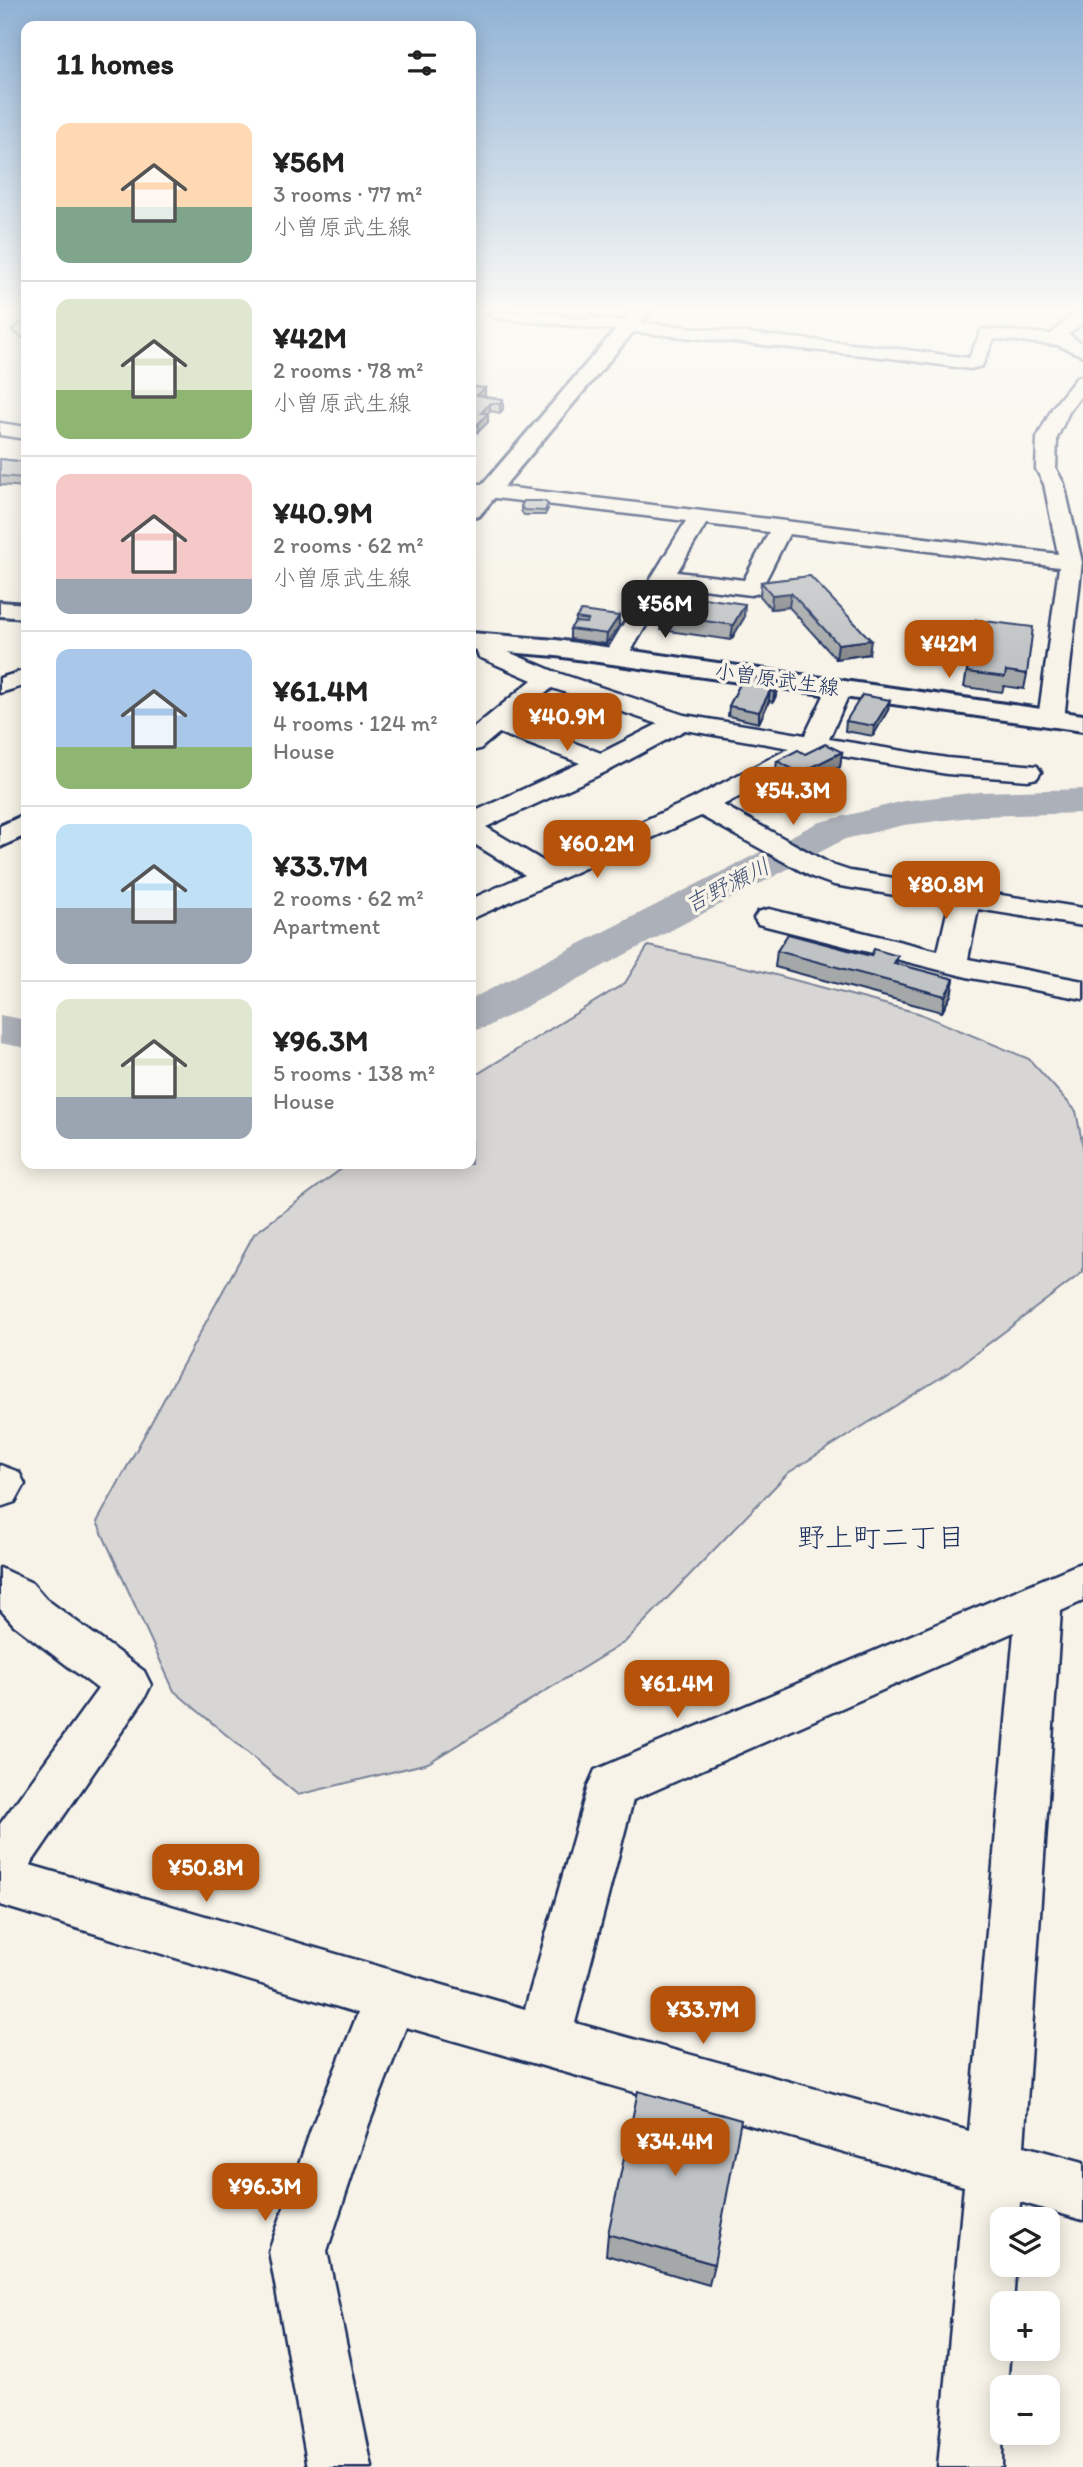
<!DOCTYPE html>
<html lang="en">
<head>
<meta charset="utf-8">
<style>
	:root { --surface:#fff; --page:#f2f2f2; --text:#222; --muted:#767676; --line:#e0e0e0; --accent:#b45309 }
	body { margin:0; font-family:Itim,"Klee One",sans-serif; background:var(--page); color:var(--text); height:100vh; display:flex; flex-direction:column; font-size:26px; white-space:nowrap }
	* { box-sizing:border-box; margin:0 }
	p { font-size:23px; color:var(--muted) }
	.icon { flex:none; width:38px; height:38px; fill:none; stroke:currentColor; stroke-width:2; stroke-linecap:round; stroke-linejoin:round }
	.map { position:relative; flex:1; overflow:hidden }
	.sheet { position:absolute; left:21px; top:21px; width:455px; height:1148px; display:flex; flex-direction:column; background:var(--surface); border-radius:14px; box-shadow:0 4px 18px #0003 }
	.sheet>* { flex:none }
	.controls { position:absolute; left:990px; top:2207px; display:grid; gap:14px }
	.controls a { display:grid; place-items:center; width:70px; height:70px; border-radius:14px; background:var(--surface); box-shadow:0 4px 18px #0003; font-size:35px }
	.price { position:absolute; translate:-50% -60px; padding:0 16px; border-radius:14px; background:var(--accent); color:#fff; font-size:23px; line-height:46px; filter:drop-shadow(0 2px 4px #0008) }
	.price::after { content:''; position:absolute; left:50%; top:42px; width:21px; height:16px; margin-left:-10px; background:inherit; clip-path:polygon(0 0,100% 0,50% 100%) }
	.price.on { background:#222; color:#fff }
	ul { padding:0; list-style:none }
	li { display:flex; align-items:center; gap:21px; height:175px; padding:0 35px }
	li+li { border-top:2px solid var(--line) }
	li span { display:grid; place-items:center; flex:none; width:196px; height:140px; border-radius:14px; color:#555 }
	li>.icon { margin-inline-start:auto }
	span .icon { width:84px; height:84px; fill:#fffc; stroke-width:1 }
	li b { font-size:30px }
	h2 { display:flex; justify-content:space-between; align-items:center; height:84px; padding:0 35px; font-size:30px }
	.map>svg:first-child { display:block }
	.green { fill:#d7d6d4; stroke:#798299; stroke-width:2 }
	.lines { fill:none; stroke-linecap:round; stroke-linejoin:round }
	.river { fill:#acb0b9; fill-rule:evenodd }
	.minor-casing { stroke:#1b2f5e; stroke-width:5 }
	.major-casing { stroke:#1b2f5e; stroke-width:6 }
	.highway-casing { stroke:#1b2f5e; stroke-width:6 }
	.minor { fill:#f7f3e8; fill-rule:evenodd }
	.major { fill:#f7f3e8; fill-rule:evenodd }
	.highway { fill:#f7f3e8; fill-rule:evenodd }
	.wall { fill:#a5a8a9; stroke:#1b2f5e; stroke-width:2 }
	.shaded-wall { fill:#86888a; stroke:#1b2f5e; stroke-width:2 }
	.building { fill:#c0c3c5; stroke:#1b2f5e; stroke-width:2 }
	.labels { text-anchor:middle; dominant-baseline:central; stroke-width:7; stroke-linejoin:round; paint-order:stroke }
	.far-street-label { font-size:21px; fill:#1b2f5e; stroke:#f7f3e8 }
	.far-water-label { font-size:23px; font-style:italic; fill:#465679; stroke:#f7f3e8 }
	.neighbourhood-label { font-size:28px; fill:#1b2f5e; stroke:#f7f3e8 }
</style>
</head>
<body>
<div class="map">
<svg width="1083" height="2467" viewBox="0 0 1083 2467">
	<rect width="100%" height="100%" fill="#f7f3e8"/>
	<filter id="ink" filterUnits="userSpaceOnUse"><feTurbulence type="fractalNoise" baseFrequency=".0143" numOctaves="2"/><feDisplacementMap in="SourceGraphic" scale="14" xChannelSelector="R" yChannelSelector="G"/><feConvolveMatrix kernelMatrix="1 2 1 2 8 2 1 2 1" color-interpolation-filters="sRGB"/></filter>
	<g filter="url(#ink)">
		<path class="green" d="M648 946 753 969 918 1013 1029 1059 1076 1111 1083 1147V1272L959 1366 788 1473 625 1642 428 1763 298 1795 174 1691 97 1522 254 1234 348 1164H471V1078L625 983Z"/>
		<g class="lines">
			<g class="river">
				<path d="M1083 789V813L980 816 904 825 845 839 487 1027 471 1031V999L817 823 904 801 980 792Z"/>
				<path d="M0 1015 26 1020V1048L0 1043Z"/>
			</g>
			<g class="minor-casing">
				<g id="minor">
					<path d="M486 313H548L891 348 969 358 982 329 1051 334 1074 313H1083V323L1068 334 1083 344V356L1057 345 994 339 982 366 970 369 891 358 494 318Z"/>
					<path d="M26 322V338L13 330Z"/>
					<path d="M1083 376V393L1069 412 1057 438 1056 469 1064 484 1082 562 1064 719 1060 724 1051 727 1042 724 1038 719 1059 567 789 534 759 593 751 595 670 585 628 656 625 661 616 663 607 661 604 656 686 521 471 495V483L1058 554 1044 484 1036 469 1037 438 1053 407 1077 377ZM706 524 769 532 744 580 677 572Z"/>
					<path d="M0 423 26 427V439L0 435Z"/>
					<path d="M485 635 493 637 499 648 558 673 684 715 805 735 828 687 831 682 840 680 849 682 852 687 829 739 947 758 1037 766 1041 772 1037 778 1028 780 947 774 818 752 796 768 723 805 832 865 850 871 1083 908V926L978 909 968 959 1083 981V999L971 978 758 924 754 918 758 912 769 909 938 951 949 904 834 885 812 877 701 816 471 919V899L525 875 471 842V813L580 763 499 733 480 749 471 751V730L532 680 479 657 473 642 477 637ZM552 688 658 724 601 753 514 720ZM685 730 790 748 692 799 548 864 486 827 612 769Z"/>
					<path d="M26 670V685L0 693V678Z"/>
					<path d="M0 1465 19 1472 25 1484 15 1502 0 1507Z"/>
					<path d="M1083 1562V1601L1061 1611 1024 2146 1083 2162V2220L1020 2202 1019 2219H1003V2264H1016L1013 2303H1003V2348H1010L1007 2387H1003L1002 2467H938L964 2186 406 2027 369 2124 327 2251 372 2467H308L269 2251 313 2124 358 2013 0 1905V1824L98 1689 14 1625 0 1609V1568L32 1583 46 1599 144 1671 151 1685 144 1699 30 1865 525 2009 588 1786 595 1770ZM1014 1632 969 2131 575 2023 633 1800Z"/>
				</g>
			</g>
			<g class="major-casing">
				<g id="major">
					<path d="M0 602 26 604V618L0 616Z"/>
					<path d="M471 633 556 640 1083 715V731L556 656 471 649Z"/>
				</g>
			</g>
			<g class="highway-casing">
				<g id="highway">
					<path d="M630 313H649L479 516 471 518V498Z"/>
					<path d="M26 814V835L0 847V826Z"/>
				</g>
			</g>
			<use href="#minor" class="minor"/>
			<use href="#major" class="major"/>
			<use href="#highway" class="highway"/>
		</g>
		<g class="wall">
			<path d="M564 313H594L589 319 564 316Z"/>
			<path d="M471 391 484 397 503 400V409L500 413 490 411 488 414V422L478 432 471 431Z"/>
			<path d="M0 459 26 462V487L0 485Z"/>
			<path d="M521 506 548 509 545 515H524L521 511Z"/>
			<path d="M810 576 869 654 836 659 789 607 771 609 760 596 761 582Z"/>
			<path d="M662 615 744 618 731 640 661 630Z"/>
			<path d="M619 616V626L606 644 570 639V629L576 622V618Z"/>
			<path d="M976 620 1027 674 1024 689 1004 686 1002 692 964 687Z"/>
			<path d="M744 676 778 691 773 702 769 701 759 723 728 716 729 706Z"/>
			<path d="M888 710 873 736 845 731 846 721Z"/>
			<path d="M842 752 840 767 799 788 775 776 777 761 805 754Z"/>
			<path d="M777 951 871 956H898L896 964 954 979 951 995 942 1012 775 967Z"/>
			<path d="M608 2234 714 2264 709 2285 606 2255Z"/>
		</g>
		<g class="shaded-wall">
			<path d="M485 388V396L477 404V395Z"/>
			<path d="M503 400V409L500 413V404Z"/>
			<path d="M490 403V411L488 414V422L478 432V424L481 413Z"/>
			<path d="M791 593 789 607 771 609 772 595Z"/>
			<path d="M745 604 744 618 731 640 733 625Z"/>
			<path d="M619 616V626L606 644 607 634Z"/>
			<path d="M871 640 869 654 836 659 838 644Z"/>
			<path d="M779 681 778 691 773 702 774 692Z"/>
			<path d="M770 691 769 701 759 723V712Z"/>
			<path d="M890 700 888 710 873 736 874 726Z"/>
			<path d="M842 752 840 767 799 788 800 773Z"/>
			<path d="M954 979 951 995 942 1012 945 996Z"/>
		</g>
		<g class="building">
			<path d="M475 387 485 388 477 395 503 400 500 404 490 403 481 413H488L478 424 471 423V391Z"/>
			<path d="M0 459 26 462V477L24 478 0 476Z"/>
			<path d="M524 501H544L548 504 545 511 524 510 521 506Z"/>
			<path d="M810 576 871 640 838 644 791 593 772 595 761 582Z"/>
			<path d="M675 594 745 604 733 625 662 615Z"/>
			<path d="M581 611 619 616 607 634 570 629 575 622 586 623 588 620 576 618Z"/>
			<path d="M976 620 1033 627 1027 674 1006 671 1005 677 967 672Z"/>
			<path d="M744 676 779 681 774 692 770 691 759 712 729 706Z"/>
			<path d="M862 695 890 700 874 726 846 721Z"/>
			<path d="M825 744 842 752 800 773 777 761 798 750 805 754Z"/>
			<path d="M788 934 871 956 874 949 898 956 894 963 954 979 945 996 777 951Z"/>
			<path d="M638 2091 741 2120 714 2264 608 2234Z"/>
		</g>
	</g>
	<linearGradient id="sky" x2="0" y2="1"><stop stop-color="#90b2d5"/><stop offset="0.47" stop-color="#fbfaf5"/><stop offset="1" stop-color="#fbfaf5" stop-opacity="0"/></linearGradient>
	<rect width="1083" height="659" fill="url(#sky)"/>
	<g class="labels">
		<g class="far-street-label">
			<text transform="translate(777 679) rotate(8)">小曽原武生線</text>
		</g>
		<g class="far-water-label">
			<text transform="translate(727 885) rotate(-27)">吉野瀬川</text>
		</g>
		<g class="neighbourhood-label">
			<text x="881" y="1537">野上町二丁目</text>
		</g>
	</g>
</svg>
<div class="controls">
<a><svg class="icon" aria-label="layers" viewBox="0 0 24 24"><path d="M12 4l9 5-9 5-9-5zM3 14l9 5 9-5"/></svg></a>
<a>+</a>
<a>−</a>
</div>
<b class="price on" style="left:665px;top:640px">¥56M</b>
<b class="price" style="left:949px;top:680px">¥42M</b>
<b class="price" style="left:567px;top:753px">¥40.9M</b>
<b class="price" style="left:793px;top:827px">¥54.3M</b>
<b class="price" style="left:597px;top:880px">¥60.2M</b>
<b class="price" style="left:946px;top:921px">¥80.8M</b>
<b class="price" style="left:677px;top:1720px">¥61.4M</b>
<b class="price" style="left:206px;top:1904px">¥50.8M</b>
<b class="price" style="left:703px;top:2046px">¥33.7M</b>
<b class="price" style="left:675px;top:2178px">¥34.4M</b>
<b class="price" style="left:265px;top:2223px">¥96.3M</b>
<section class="sheet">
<h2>11 homes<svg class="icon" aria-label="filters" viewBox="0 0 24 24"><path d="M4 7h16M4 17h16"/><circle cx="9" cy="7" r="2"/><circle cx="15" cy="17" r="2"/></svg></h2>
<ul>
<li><span style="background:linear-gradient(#ffd9b3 60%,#7fa58c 0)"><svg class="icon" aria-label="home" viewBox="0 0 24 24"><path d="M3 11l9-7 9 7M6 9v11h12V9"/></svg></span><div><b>¥56M</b><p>3 rooms · 77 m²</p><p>小曽原武生線</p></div></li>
<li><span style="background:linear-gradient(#dfe7d0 65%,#8fb573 0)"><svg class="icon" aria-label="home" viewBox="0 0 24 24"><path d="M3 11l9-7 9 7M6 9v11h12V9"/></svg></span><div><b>¥42M</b><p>2 rooms · 78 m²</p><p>小曽原武生線</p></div></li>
<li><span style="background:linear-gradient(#f6c9c9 75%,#9aa5b1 0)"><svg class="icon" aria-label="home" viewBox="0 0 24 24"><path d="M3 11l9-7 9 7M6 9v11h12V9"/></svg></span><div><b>¥40.9M</b><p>2 rooms · 62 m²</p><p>小曽原武生線</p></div></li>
<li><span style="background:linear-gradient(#a9c7e8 70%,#8fb573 0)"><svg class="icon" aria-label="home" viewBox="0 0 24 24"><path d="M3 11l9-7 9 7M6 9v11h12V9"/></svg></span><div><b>¥61.4M</b><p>4 rooms · 124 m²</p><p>House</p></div></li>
<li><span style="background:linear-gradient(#bfe0f5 60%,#9aa5b1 0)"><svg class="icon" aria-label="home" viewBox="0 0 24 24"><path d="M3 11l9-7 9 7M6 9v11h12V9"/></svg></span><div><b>¥33.7M</b><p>2 rooms · 62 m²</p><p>Apartment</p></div></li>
<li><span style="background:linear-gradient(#dfe7d0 70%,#9aa5b1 0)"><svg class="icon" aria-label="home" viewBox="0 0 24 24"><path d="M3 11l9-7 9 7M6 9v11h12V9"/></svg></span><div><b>¥96.3M</b><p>5 rooms · 138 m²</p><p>House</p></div></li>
</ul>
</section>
</div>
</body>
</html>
